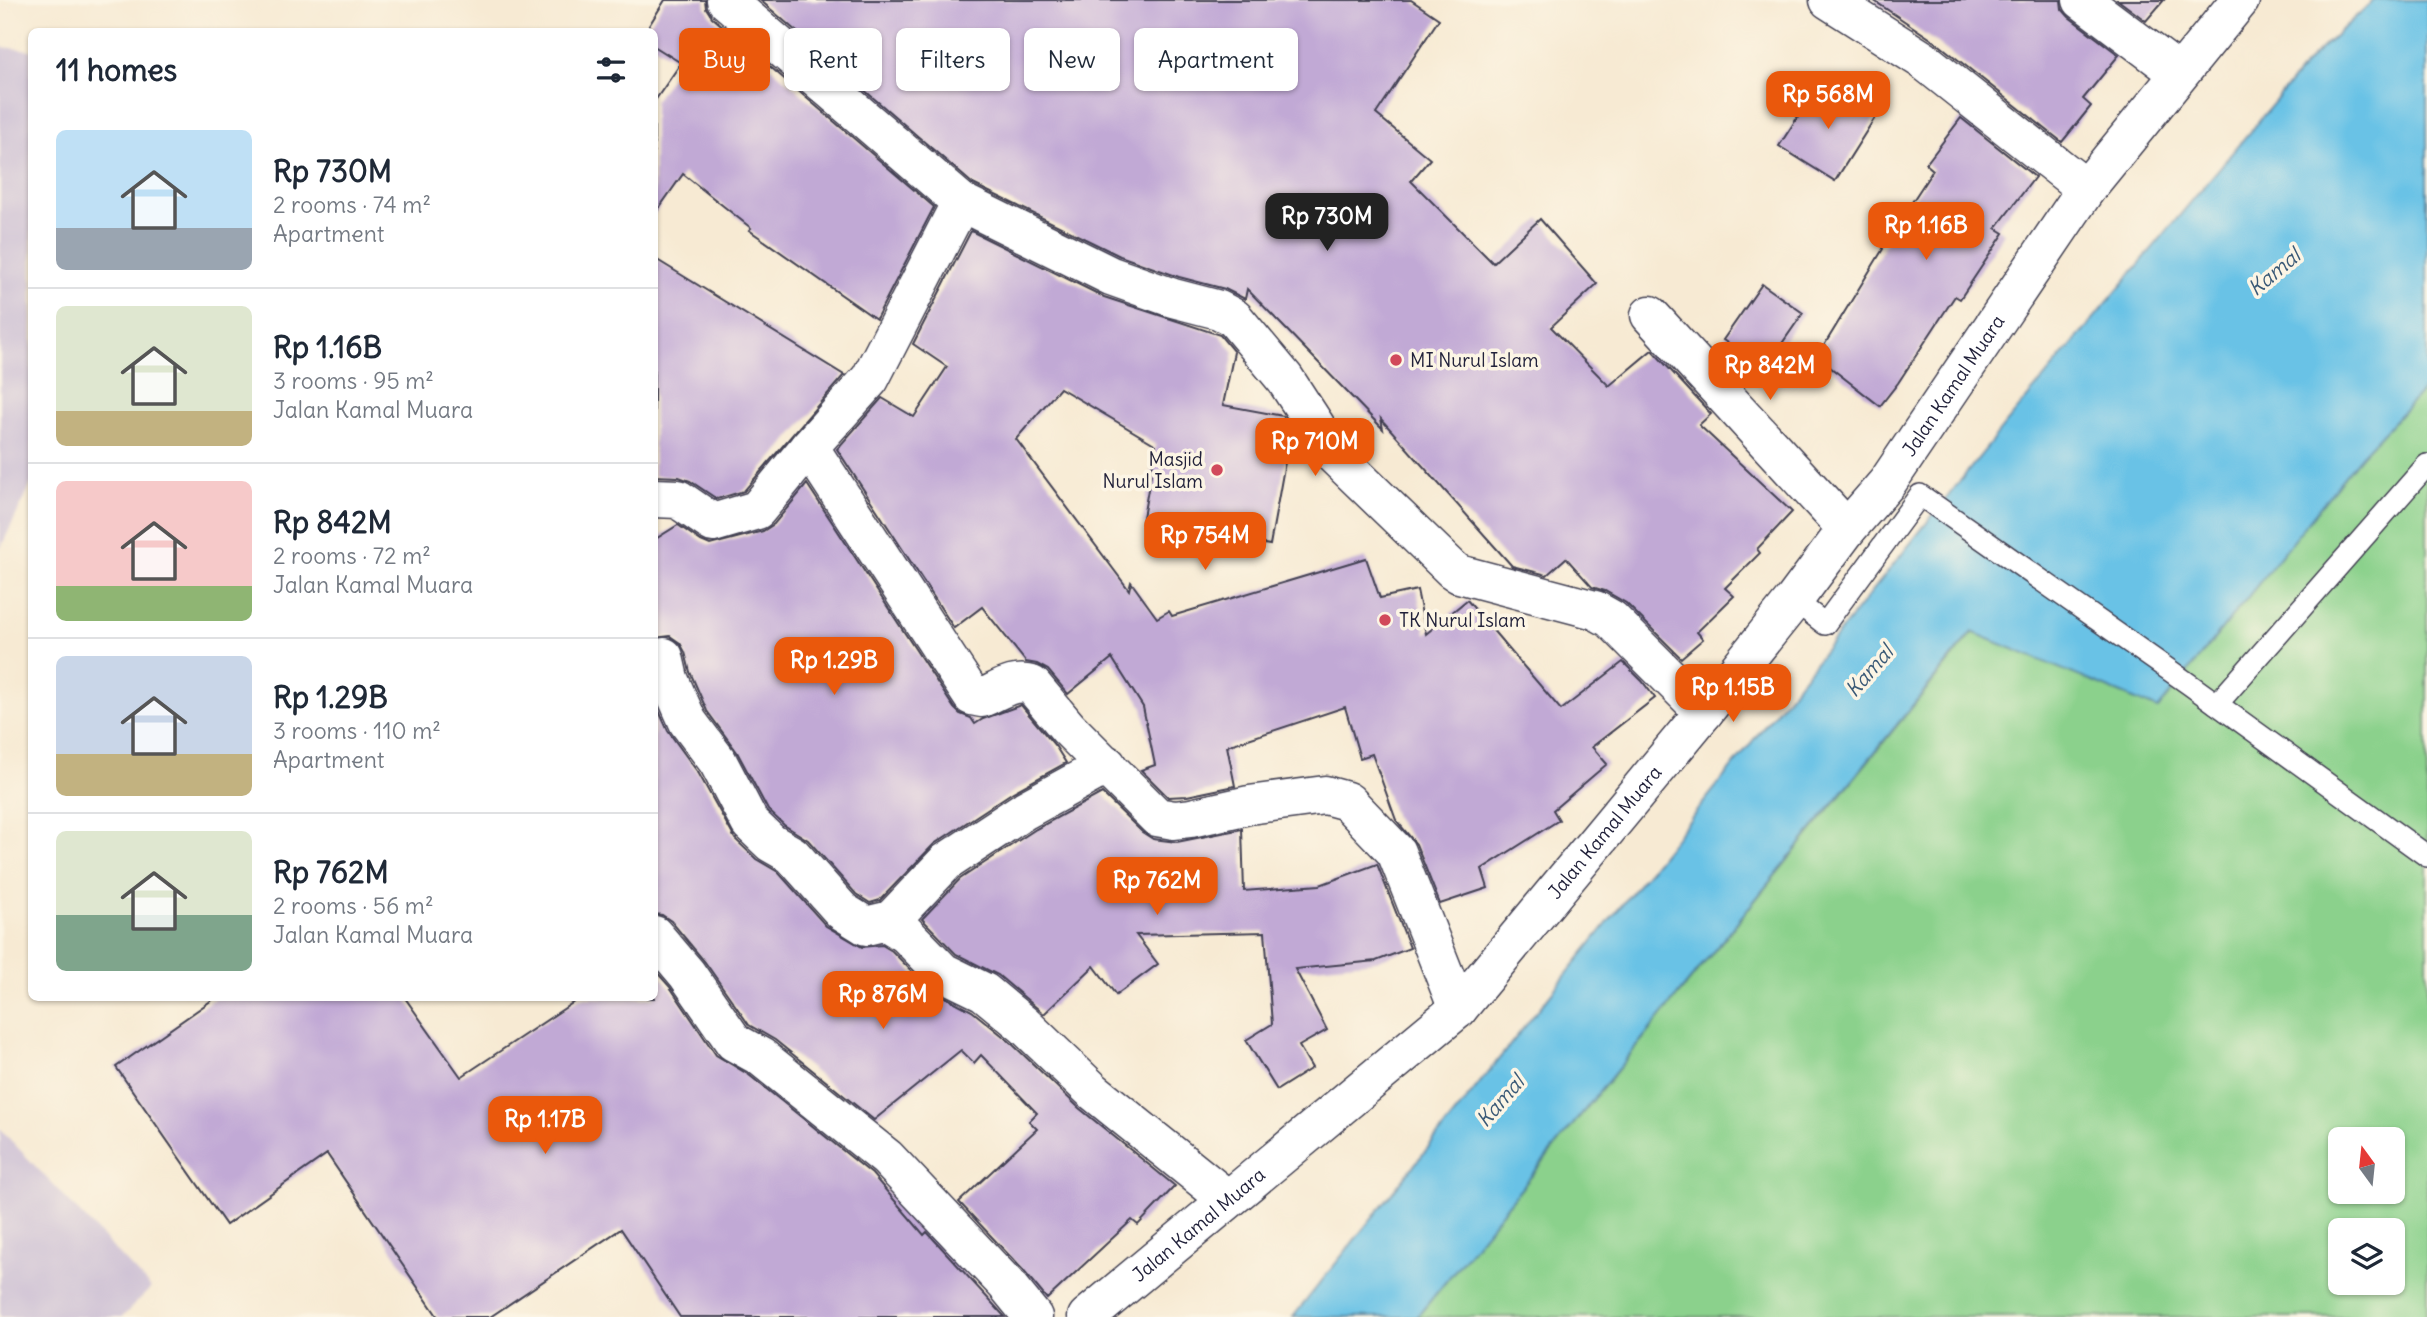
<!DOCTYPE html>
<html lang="en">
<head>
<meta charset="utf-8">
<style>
	:root { --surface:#fff; --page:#f6f6f7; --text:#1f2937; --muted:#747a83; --line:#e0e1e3; --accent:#ea580c }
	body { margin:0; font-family:Delius,sans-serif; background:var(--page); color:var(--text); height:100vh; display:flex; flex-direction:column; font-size:26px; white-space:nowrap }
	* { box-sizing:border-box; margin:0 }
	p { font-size:23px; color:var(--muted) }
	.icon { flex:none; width:38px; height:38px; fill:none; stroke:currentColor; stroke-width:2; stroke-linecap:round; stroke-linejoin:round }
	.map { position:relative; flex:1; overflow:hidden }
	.drawer { position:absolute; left:28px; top:28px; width:630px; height:973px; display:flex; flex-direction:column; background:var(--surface); border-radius:10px; box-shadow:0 2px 5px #0004 }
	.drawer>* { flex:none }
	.hud { position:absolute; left:679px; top:28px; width:665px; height:63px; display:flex; gap:14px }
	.needle { width:46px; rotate:345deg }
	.fabs { position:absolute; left:2328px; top:1127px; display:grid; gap:14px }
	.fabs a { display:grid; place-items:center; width:77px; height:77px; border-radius:10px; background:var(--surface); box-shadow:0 2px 5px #0004; font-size:35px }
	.price { position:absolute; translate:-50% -60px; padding:0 16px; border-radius:14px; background:var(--accent); color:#fff; font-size:23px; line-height:46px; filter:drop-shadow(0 2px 4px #0008) }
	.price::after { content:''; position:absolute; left:50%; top:42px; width:21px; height:16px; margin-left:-10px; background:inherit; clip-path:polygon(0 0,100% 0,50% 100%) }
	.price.active { background:#222; color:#fff }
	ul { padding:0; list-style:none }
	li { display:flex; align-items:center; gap:21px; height:175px; padding:0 28px }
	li+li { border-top:2px solid var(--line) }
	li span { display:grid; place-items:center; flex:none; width:196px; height:140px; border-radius:10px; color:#555 }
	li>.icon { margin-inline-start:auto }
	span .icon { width:84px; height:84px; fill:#fffc; stroke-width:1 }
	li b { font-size:30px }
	h2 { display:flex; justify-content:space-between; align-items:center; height:84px; padding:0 28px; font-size:30px }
	.tag { padding:0 24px; border-radius:10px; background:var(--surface); box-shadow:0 2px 5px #0004; font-size:24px; line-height:63px }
	.tag.active { background:var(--accent); color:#fff }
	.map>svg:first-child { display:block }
	.industrial { fill:#ccbfd4 }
	.green { fill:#8bd18c; stroke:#567a64; stroke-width:2; fill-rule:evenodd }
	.water { fill:#69c2e6; stroke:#467290; stroke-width:2 }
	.building { fill:#c1a9d5 }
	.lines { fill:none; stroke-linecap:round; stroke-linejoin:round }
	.service-casing { stroke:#424052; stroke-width:24 }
	.minor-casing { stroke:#424052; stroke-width:41 }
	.service { stroke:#fff; stroke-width:21 }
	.minor { stroke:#fff; stroke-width:38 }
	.poi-dot { fill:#d1495b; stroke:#fcf5e5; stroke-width:2.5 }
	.labels { text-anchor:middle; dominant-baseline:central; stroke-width:7; stroke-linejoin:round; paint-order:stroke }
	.poi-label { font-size:19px; fill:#22223b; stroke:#fcf5e5; text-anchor:start }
	.street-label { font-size:19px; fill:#22223b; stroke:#fcf5e5 }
	.water-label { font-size:21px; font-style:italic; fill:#3b5a77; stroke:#fcf5e5 }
</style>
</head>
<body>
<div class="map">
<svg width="2427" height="1317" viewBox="0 0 2427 1317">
	<rect width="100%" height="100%" fill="#fcf5e5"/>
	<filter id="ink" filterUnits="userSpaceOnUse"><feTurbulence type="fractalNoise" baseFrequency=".0143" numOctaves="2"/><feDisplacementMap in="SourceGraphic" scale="14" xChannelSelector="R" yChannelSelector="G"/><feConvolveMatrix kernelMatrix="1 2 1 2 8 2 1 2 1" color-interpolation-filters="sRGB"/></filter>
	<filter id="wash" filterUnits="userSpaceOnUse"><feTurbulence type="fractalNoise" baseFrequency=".00686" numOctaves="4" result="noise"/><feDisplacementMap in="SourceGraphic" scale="28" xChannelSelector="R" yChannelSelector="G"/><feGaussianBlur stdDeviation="1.57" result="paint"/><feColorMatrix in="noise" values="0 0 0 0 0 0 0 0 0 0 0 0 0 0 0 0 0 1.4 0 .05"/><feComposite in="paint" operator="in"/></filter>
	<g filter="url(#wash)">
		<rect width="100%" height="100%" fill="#f7ead3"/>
		<g class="industrial">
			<path d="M0 47 31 50 32 482 0 549Z"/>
			<path d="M0 1129 151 1288 122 1317H0Z"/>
		</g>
		<path class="green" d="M2427 386V1317H1417L1973 632 2158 709 2360 457ZM2340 1139H2392V1192H2340ZM2340 1230H2392V1283H2340Z"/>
		<path class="water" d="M2374 0H2427V386L2360 457 2158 709 1972 632 1417 1317H1293L2004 426 2312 57Z"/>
		<g id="blocks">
			<g class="building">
				<path d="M665 0H705L706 8 712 17 934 207 876 319 749 230 751 228 683 174 654 215V102L681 63 654 46V32H645Z"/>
				<path d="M760 0H1411L1439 19 1376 114 1430 159 1411 181 1493 263 1540 219 1597 284 1551 327 1609 386 1652 350 1711 414 1699 425 1792 512 1757 549 1760 553 1725 588 1734 596 1697 632 1703 639 1681 658 1626 603 1605 591 1592 587 1566 558 1547 575 1512 566 1381 419 1383 429 1247 289 1245 299 1225 289 1179 277 1120 256 973 184Z"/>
				<path d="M1873 0H2061L2062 9 2069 17 2119 55 2083 99 2091 106 2062 142 1937 43Z"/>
				<path d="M2118 0H2164L2146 21Z"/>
				<path d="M1821 81 1876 116 1835 181 1779 146Z"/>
				<path d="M1961 118 2035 177 1996 228 2004 233 1960 299 1955 296 1898 383 1880 406 1817 357 1883 249 1882 248 1933 170 1926 164Z"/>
				<path d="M971 231 1104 297 1220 335 1234 352 1223 405 1283 416 1291 429 1270 545 1142 523 1156 445 1060 388 1016 439 1129 590 1131 582 1157 618 1169 611 1172 616 1366 558 1380 598 1417 590 1426 634 1467 600 1561 710 1623 662 1642 681 1655 698 1592 747 1607 764 1553 810 1559 820 1482 869 1488 888 1440 904 1416 844 1396 820 1372 754 1360 758 1345 707 1227 746 1235 786 1187 796 1168 797 1141 770 1155 765 1143 707 1112 658 1068 694 1048 670 1037 664 1026 662 982 607 954 628 837 449 882 398 914 417 947 367 913 344Z"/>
				<path d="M654 258 844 375 744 491 717 499 690 481 679 477 654 476Z"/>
				<path d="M1762 284 1803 313 1765 368 1723 340Z"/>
				<path d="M807 484 954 708 960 714 971 718 975 724 983 719 1021 705 1056 747 1066 763 1013 792 934 844 880 900 870 903 856 894 808 840 784 825 768 810 737 752 707 711 690 672 685 652 680 643 670 636 654 638V540L678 525 701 541 710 545 763 531 774 524Z"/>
				<path d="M654 700 668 731 699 774 735 839 756 859 778 872 826 926 862 947 882 945 892 951 928 988 972 1011 1009 1041 1079 1108 1175 1186 1138 1225 1132 1220 1047 1299 1022 1269 959 1202 1037 1129 1029 1121 1037 1113 981 1055 974 1063 961 1050 874 1120 775 1040 749 1025 705 962 671 921 662 915 654 914Z"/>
				<path d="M1102 793 1142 832 1153 839 1177 842 1242 829 1244 891 1320 885 1377 864 1410 948 1376 961 1295 969 1327 1030 1299 1046 1312 1068 1277 1090 1246 1040 1272 1024 1265 932 1136 935 1158 964 1116 995 1094 966 1044 1014 998 975 956 954 922 919 960 879 1036 829Z"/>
				<path d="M654 969 670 987 716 1055 749 1075 872 1174 924 1235 927 1232 1005 1317H680L621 1229 490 1317H438L327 1154 226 1225 116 1067 215 998H405L461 1077 580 998H654Z"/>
			</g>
		</g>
	</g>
	<g filter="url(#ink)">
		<use href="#blocks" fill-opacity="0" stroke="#424052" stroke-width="2"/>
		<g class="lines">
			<g class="service-casing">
				<g id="service">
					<path d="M1794 600 1825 624 1920 495 2189 684 2427 856"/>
					<path d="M2217 704 2427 465"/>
				</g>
			</g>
			<g class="minor-casing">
				<g id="minor">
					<path d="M726 0 961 202 870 379 809 447 972 696 982 698C999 691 1013 679 1032 685L1068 728 1157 817 1174 820 1191 818 1249 805 1325 795 1347 801 1396 852 1458 1009"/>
					<path d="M1829 0 1923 60 2086 189"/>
					<path d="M2082 0 2179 73"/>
					<path d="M961 202 1111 276 1173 298 1219 310 1234 318 1285 379 1335 456 1453 570 1459 574 1595 610 1611 619 1704 712"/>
					<path d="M1650 315 1847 529"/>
					<path d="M654 498 678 499 713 523 757 510 809 447"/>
					<path d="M664 657 669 679 688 722 718 762 750 823 771 843 792 855 842 911 866 926 891 920"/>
					<path d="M1107 765 1025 810 946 862 891 920 893 926 906 934 943 972 984 992 1024 1025 1093 1091 1227 1199"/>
					<path d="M654 935 687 974 734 1042 761 1057 887 1158 1006 1284 1033 1317"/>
					<path id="s1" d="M1087 1317 1458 1009 1704 712 1794 600 1847 529 1887 483 2086 189 2240 0"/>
				</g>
			</g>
			<use href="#service" class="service"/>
			<use href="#minor" class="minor"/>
		</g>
	</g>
	<g class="poi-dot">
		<circle cx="1396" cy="360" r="7"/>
		<circle cx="1217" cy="470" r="7"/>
		<circle cx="1385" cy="620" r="7"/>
	</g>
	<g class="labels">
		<g class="poi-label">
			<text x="1410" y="360">MI Nurul Islam</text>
			<text x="1203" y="459" text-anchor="end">Masjid<tspan x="1203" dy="22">Nurul Islam</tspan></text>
			<text x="1399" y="620">TK Nurul Islam</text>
		</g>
		<g class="street-label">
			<text stroke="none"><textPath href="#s1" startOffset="1279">Jalan Kamal Muara</textPath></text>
			<text stroke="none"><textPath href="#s1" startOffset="712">Jalan Kamal Muara</textPath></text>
			<text stroke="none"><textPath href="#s1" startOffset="145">Jalan Kamal Muara</textPath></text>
		</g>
		<g class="water-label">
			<text transform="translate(2274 272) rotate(-40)">Kamal</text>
			<text transform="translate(1869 671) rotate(-49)">Kamal</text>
			<text transform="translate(1500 1101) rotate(-49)">Kamal</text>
		</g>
	</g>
</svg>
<div class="fabs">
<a><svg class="needle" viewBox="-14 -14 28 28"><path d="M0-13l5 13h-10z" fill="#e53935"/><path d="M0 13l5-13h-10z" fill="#747a83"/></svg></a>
<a><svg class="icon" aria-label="layers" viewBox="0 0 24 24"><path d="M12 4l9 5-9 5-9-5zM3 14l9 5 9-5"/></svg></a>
</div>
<b class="price" style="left:1828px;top:131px">Rp 568M</b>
<b class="price active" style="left:1327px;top:253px">Rp 730M</b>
<b class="price" style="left:1926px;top:262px">Rp 1.16B</b>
<b class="price" style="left:1770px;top:402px">Rp 842M</b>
<b class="price" style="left:1315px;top:478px">Rp 710M</b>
<b class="price" style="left:1205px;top:572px">Rp 754M</b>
<b class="price" style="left:834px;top:697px">Rp 1.29B</b>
<b class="price" style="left:1733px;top:724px">Rp 1.15B</b>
<b class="price" style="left:1157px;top:917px">Rp 762M</b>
<b class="price" style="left:883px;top:1031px">Rp 876M</b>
<b class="price" style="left:545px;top:1156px">Rp 1.17B</b>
<div class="hud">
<a class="tag active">Buy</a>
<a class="tag">Rent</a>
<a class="tag">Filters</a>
<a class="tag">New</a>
<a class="tag">Apartment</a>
</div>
<section class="drawer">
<h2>11 homes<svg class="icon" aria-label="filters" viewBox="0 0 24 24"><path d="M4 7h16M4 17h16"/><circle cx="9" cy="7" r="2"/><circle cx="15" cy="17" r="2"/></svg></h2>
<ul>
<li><span style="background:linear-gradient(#bfe0f5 70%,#9aa5b1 0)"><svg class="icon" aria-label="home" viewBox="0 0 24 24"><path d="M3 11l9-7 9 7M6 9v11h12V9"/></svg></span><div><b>Rp 730M</b><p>2 rooms · 74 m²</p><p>Apartment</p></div></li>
<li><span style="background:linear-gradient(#dfe7d0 75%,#c2b280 0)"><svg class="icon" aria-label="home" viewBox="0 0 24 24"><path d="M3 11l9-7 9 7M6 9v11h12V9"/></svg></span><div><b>Rp 1.16B</b><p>3 rooms · 95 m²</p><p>Jalan Kamal Muara</p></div></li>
<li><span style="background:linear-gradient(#f6c9c9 75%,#8fb573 0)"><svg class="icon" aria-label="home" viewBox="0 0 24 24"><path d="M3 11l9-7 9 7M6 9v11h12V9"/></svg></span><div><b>Rp 842M</b><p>2 rooms · 72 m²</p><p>Jalan Kamal Muara</p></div></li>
<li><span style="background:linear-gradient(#c9d6e8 70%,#c2b280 0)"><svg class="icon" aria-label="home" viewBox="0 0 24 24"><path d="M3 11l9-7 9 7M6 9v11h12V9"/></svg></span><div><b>Rp 1.29B</b><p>3 rooms · 110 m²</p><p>Apartment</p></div></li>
<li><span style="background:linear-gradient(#dfe7d0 60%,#7fa58c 0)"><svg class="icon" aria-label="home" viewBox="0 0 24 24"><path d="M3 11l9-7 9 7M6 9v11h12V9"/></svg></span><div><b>Rp 762M</b><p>2 rooms · 56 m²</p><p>Jalan Kamal Muara</p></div></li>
</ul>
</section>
</div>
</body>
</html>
